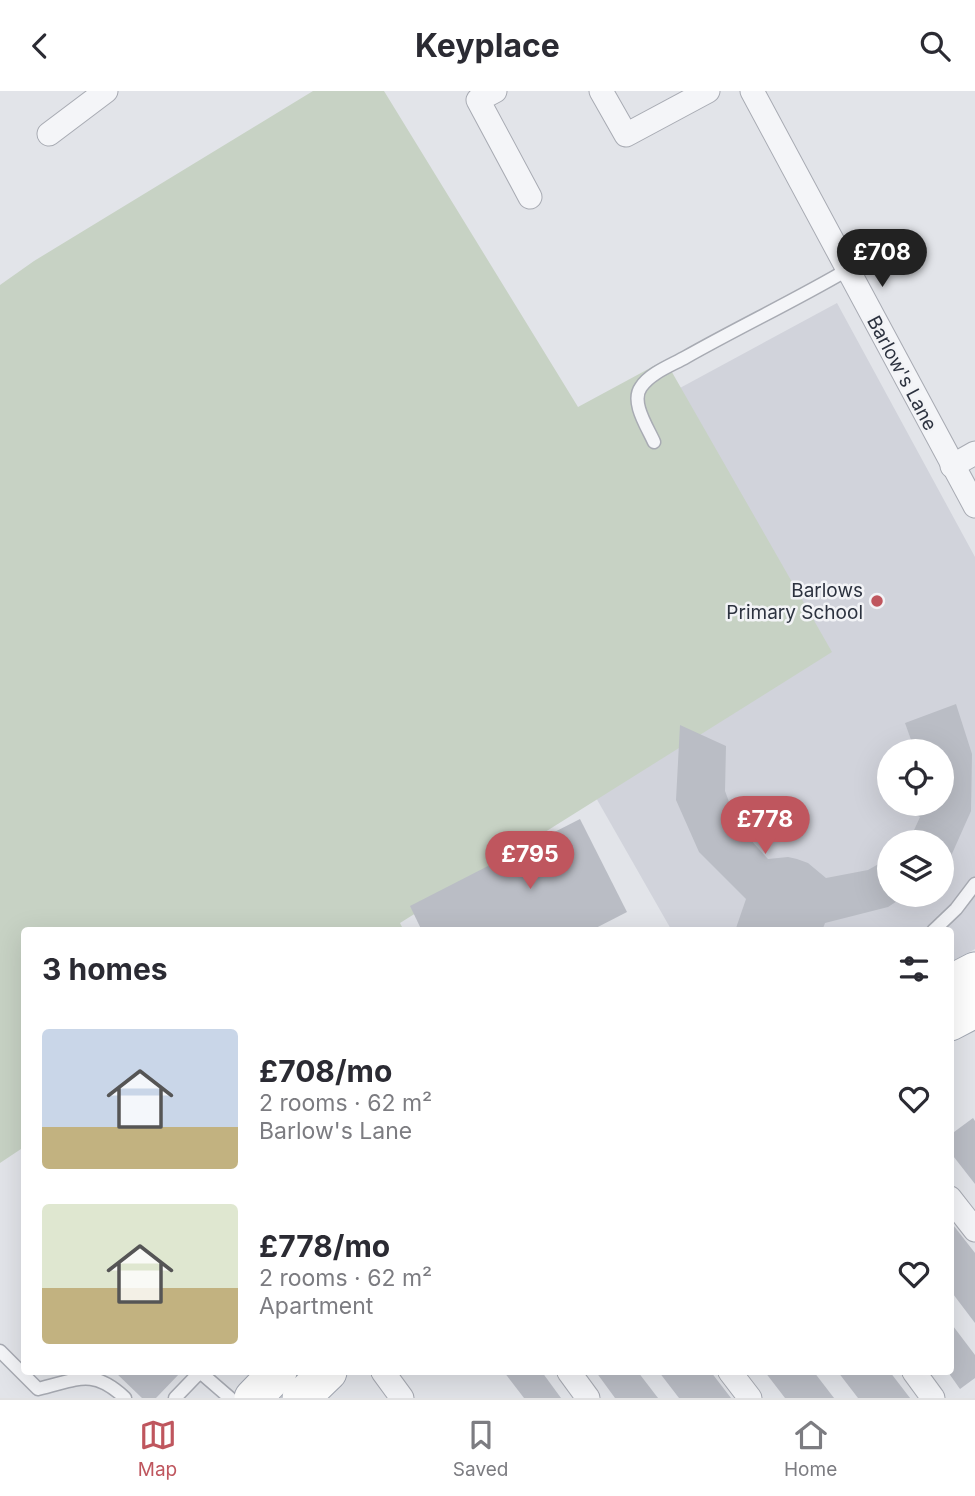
<!DOCTYPE html>
<html lang="en">
<head>
<meta charset="utf-8">
<style>
	:root { --surface:#fff; --page:#f2f2f3; --text:#2b2b33; --muted:#7c7c81; --line:#e1e1e2; --accent:#bf565e }
	body { margin:0; font-family:Inter,sans-serif; background:var(--page); color:var(--text); height:100vh; display:flex; flex-direction:column; font-size:26px; white-space:nowrap }
	* { box-sizing:border-box; margin:0 }
	p { font-size:23px; color:var(--muted) }
	.icon { flex:none; width:38px; height:38px; fill:none; stroke:currentColor; stroke-width:2; stroke-linecap:round; stroke-linejoin:round }
	.map { position:relative; flex:1; overflow:hidden }
	.side { position:absolute; left:21px; top:836px; width:933px; height:448px; display:flex; flex-direction:column; background:var(--surface); border-radius:7px; box-shadow:0 7px 28px #0002 }
	.side>* { flex:none }
	.tools { position:absolute; left:877px; top:648px; display:grid; gap:14px }
	.tools a { display:grid; place-items:center; width:77px; height:77px; border-radius:50%; background:var(--surface); box-shadow:0 7px 28px #0002; font-size:35px }
	.price { position:absolute; translate:-50% -60px; padding:0 16px; border-radius:24px; background:var(--accent); color:#fff; font-size:23px; line-height:46px; filter:drop-shadow(0 2px 4px #0008) }
	.price::after { content:''; position:absolute; left:50%; top:42px; width:21px; height:16px; margin-left:-10px; background:inherit; clip-path:polygon(0 0,100% 0,50% 100%) }
	.price.on { background:#222; color:#fff }
	ul { padding:0; list-style:none }
	li { display:flex; align-items:center; gap:21px; height:175px; padding:0 21px }
	li span { display:grid; place-items:center; flex:none; width:196px; height:140px; border-radius:7px; color:#555 }
	li>.icon { margin-inline-start:auto }
	span .icon { width:84px; height:84px; fill:#fffc; stroke-width:1 }
	li b { font-size:30px }
	h2 { display:flex; justify-content:space-between; align-items:center; height:84px; padding:0 21px; font-size:30px }
	header { display:flex; justify-content:space-between; align-items:center; height:91px; padding:0 21px; background:var(--surface); font-size:32px; font-weight:700 }
	.dock { display:flex; justify-content:space-around; align-items:center; height:98px; border-top:2px solid var(--line); background:var(--surface); font-size:19px; color:var(--muted) }
	.dock a { display:grid; justify-items:center; gap:4px }
	.dock .on { color:var(--accent) }
	.map>svg:first-child { display:block }
	.built { fill:#d1d3db; fill-rule:evenodd }
	.green { fill:#c7d2c4 }
	.building { fill:#babdc5 }
	.lines { fill:none; stroke-linecap:round; stroke-linejoin:round }
	.lane-casing { stroke:#a8abb3; stroke-width:15 }
	.street-casing { stroke:#a8abb3; stroke-width:25 }
	.primary-casing { stroke:#a3a8b3; stroke-width:39 }
	.lane { stroke:#f4f5f8; stroke-width:12 }
	.street { stroke:#f4f5f8; stroke-width:23 }
	.primary { stroke:#fff; stroke-width:37 }
	.poi-dot { fill:#bf565e; stroke:#f2f3f6; stroke-width:2.5 }
	.labels { text-anchor:middle; dominant-baseline:central; stroke-width:5; stroke-linejoin:round; paint-order:stroke }
	.street-label { font-size:19px; fill:#2c323f; stroke:#f2f3f6 }
	.poi-label { font-size:19px; fill:#2c323f; stroke:#f2f3f6; text-anchor:end }
</style>
</head>
<body>
<header><svg class="icon" aria-label="back" viewBox="0 0 24 24"><path d="M15 5l-7 7 7 7"/></svg>Keyplace<svg class="icon" aria-label="search" viewBox="0 0 24 24"><circle cx="10" cy="10" r="6"/><path d="M15 15l6 6"/></svg></header>
<div class="map">
<svg width="975" height="1307" viewBox="0 0 975 1307">
	<rect width="100%" height="100%" fill="#e2e4e9"/>
	<path class="built" d="M837 212 975 466V858L950 871V840H672L591 698 667 304ZM889 660H942V712H889ZM889 751H942V803H889Z"/>
	<path class="green" d="M313 0H384L578 316 665 269 832 561 400 832 404 840H24V1056L0 1072V194L34 170Z"/>
	<g class="building">
		<path d="M956 613 972 663 971 720 951 765 942 761V751H916L910 748 920 726 909 720 913 712H942V660H915L905 632Z"/>
		<path d="M680 634 726 655 725 700 738 735 768 768 788 766 797 768 808 772 826 787 868 779 889 767V803H908L888 816 825 832 822 840H735L746 808 699 761 676 709Z"/>
		<path d="M580 728 627 821 590 840H422L410 815Z"/>
		<path d="M973 1027 975 1030V1093L950 1061V1044Z"/>
		<path d="M950 1130 975 1162V1232L950 1199Z"/>
		<path d="M950 1231 975 1264V1287L960 1298 948 1281H950Z"/>
		<path d="M115 1281H181L156 1307H142Z"/>
		<path d="M504 1281H542L561 1307H524Z"/>
		<path d="M596 1281H638L658 1307H615Z"/>
		<path d="M659 1281H711L731 1307H679Z"/>
		<path d="M765 1281H814L834 1307H785Z"/>
		<path d="M838 1281H890L910 1307H858Z"/>
	</g>
	<g class="lines">
		<g class="lane-casing">
			<g id="lane">
				<path d="M654 351C648 337 630 311 641 296 650 282 672 274 686 266 739 236 794 210 847 179"/>
				<path d="M933 840 956 818 975 793"/>
				<path d="M0 1260 38 1298C77 1289 92 1276 125 1307"/>
				<path d="M175 1307 200 1281 230 1307"/>
			</g>
		</g>
		<g class="street-casing">
			<g id="street">
				<path d="M495 0 478 9 530 106"/>
				<path d="M601 0 626 44 708 0"/>
				<path d="M752 0 975 415"/>
				<path d="M49 43 106 0"/>
				<path d="M952 375 975 362"/>
				<path d="M950 1107 975 1139"/>
				<path d="M383 1281 402 1307"/>
				<path d="M569 1281 588 1307"/>
				<path d="M730 1281 750 1307"/>
				<path d="M914 1281 933 1307"/>
			</g>
		</g>
		<g class="primary-casing">
			<g id="primary">
				<path d="M950 893 975 880"/>
				<path d="M950 931 975 918"/>
				<path d="M253 1307 278 1281"/>
				<path d="M301 1307 328 1281"/>
			</g>
		</g>
		<use href="#lane" class="lane"/>
		<use href="#street" class="street"/>
		<use href="#primary" class="primary"/>
	</g>
	<circle class="poi-dot" cx="877" cy="510" r="7"/>
	<g class="labels">
		<g class="street-label">
			<text transform="translate(902 282) rotate(62)">Barlow's Lane</text>
		</g>
		<g class="poi-label">
			<text x="863" y="499">Barlows<tspan x="863" dy="22">Primary School</tspan></text>
		</g>
	</g>
</svg>
<div class="tools">
<a><svg class="icon" aria-label="locate" viewBox="0 0 24 24"><circle cx="12" cy="12" r="6"/><path d="M12 2v4M12 18v4M2 12h4M18 12h4"/></svg></a>
<a><svg class="icon" aria-label="layers" viewBox="0 0 24 24"><path d="M12 4l9 5-9 5-9-5zM3 14l9 5 9-5"/></svg></a>
</div>
<b class="price on" style="left:882px;top:198px">£708</b>
<b class="price" style="left:765px;top:765px">£778</b>
<b class="price" style="left:530px;top:800px">£795</b>
<section class="side">
<h2>3 homes<svg class="icon" aria-label="filters" viewBox="0 0 24 24"><path d="M4 7h16M4 17h16"/><circle cx="9" cy="7" r="2"/><circle cx="15" cy="17" r="2"/></svg></h2>
<ul>
<li><span style="background:linear-gradient(#c9d6e8 70%,#c2b280 0)"><svg class="icon" aria-label="home" viewBox="0 0 24 24"><path d="M3 11l9-7 9 7M6 9v11h12V9"/></svg></span><div><b>£708/mo</b><p>2 rooms · 62 m²</p><p>Barlow's Lane</p></div><svg class="icon" aria-label="heart" viewBox="0 0 24 24"><path d="M12 20l-8-8c-3-5 5-10 8-4 3-6 11-1 8 4z"/></svg></li>
<li><span style="background:linear-gradient(#dfe7d0 60%,#c2b280 0)"><svg class="icon" aria-label="home" viewBox="0 0 24 24"><path d="M3 11l9-7 9 7M6 9v11h12V9"/></svg></span><div><b>£778/mo</b><p>2 rooms · 62 m²</p><p>Apartment</p></div><svg class="icon" aria-label="heart" viewBox="0 0 24 24"><path d="M12 20l-8-8c-3-5 5-10 8-4 3-6 11-1 8 4z"/></svg></li>
</ul>
</section>
</div>
<nav class="dock">
<a class="on"><svg class="icon" aria-label="map" viewBox="0 0 24 24"><path d="M3 6l6-2 6 2 6-2v14l-6 2-6-2-6 2zM9 4v14M15 6v14"/></svg>Map</a>
<a><svg class="icon" aria-label="saved" viewBox="0 0 24 24"><path d="M7 4h10v16l-5-4-5 4z"/></svg>Saved</a>
<a><svg class="icon" aria-label="home" viewBox="0 0 24 24"><path d="M3 11l9-7 9 7M6 9v11h12V9"/></svg>Home</a>
</nav>
</body>
</html>
